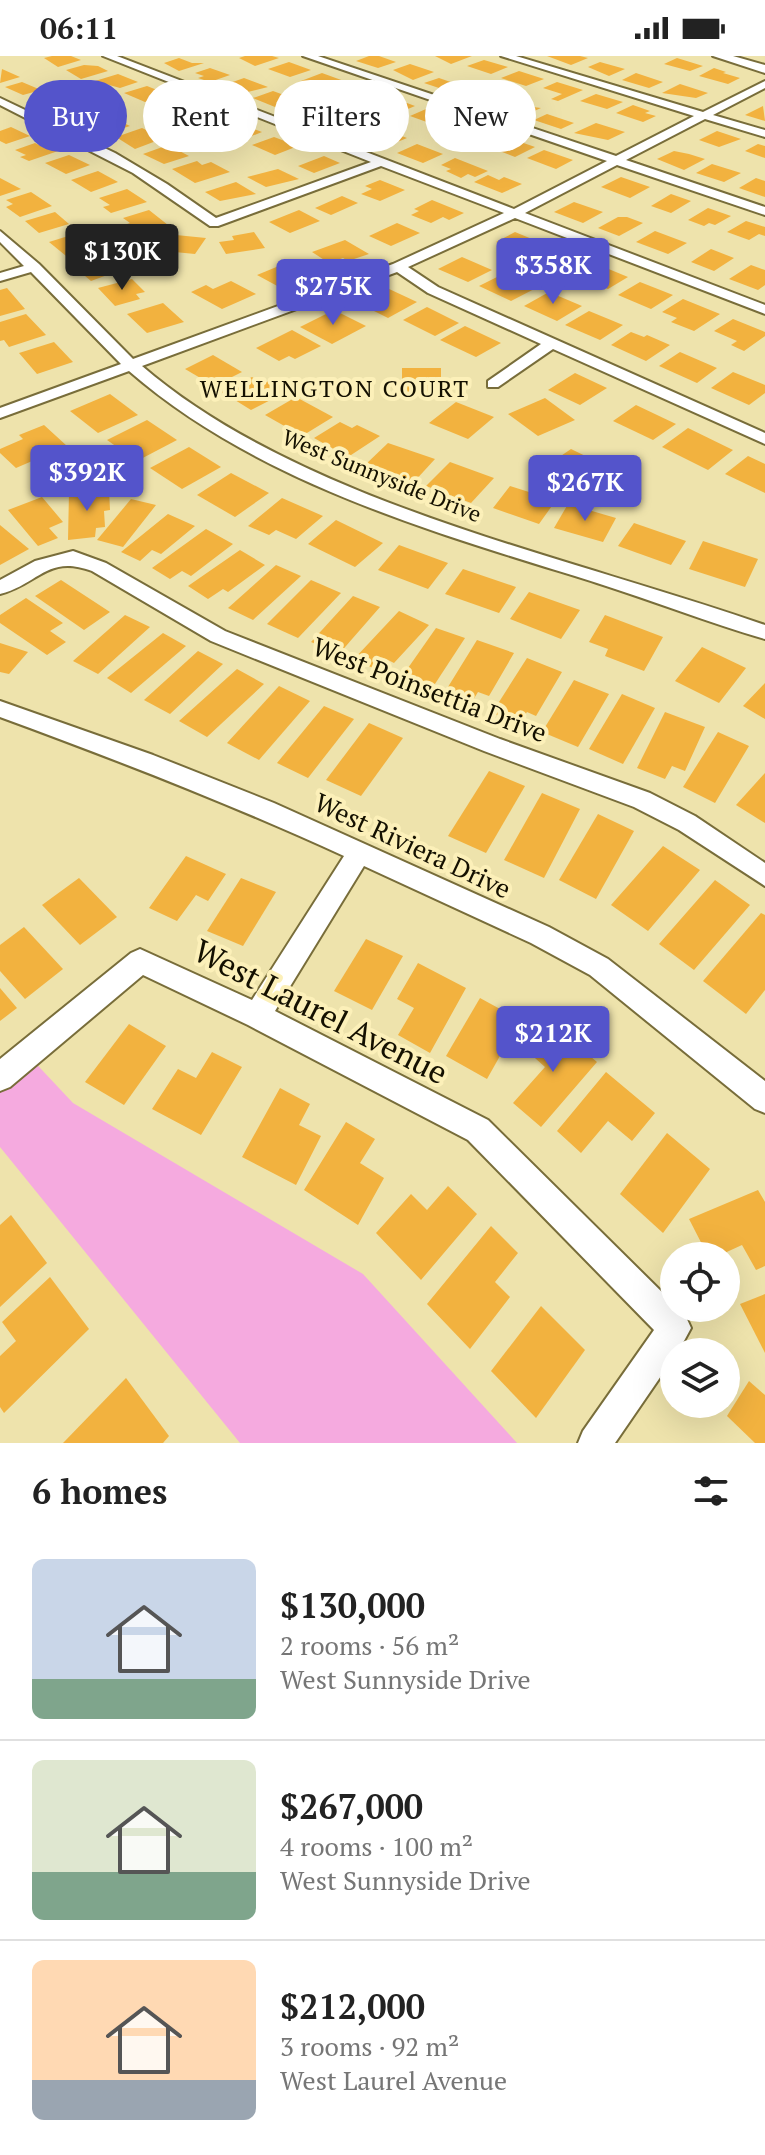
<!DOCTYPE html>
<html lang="en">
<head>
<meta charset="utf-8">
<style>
	:root { --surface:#fff; --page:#f2f2f2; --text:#222; --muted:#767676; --line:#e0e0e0; --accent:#5454cb }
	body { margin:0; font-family:"PT Serif",serif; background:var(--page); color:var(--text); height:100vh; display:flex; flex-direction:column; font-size:30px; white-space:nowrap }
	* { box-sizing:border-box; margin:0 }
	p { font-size:26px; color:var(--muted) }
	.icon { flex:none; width:44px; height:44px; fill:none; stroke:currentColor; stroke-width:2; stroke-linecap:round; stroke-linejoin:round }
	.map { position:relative; height:1387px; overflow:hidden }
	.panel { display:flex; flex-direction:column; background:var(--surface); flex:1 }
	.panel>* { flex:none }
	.banner { position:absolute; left:24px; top:24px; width:718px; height:72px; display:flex; gap:16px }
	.fabs { position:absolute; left:660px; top:1186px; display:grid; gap:16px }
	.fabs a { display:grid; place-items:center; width:80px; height:80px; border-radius:50%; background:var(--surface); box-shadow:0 8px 32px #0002; font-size:40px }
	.price { position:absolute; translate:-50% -68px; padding:0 18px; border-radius:8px; background:var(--accent); color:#fff; font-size:26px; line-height:52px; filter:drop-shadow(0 2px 4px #0008) }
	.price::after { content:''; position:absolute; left:50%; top:48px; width:24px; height:18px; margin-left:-12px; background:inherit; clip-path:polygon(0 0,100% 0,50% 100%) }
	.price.active { background:#222; color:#fff }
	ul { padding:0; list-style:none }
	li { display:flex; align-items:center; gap:24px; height:200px; padding:0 32px }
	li+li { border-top:2px solid var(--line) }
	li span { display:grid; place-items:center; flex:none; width:224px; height:160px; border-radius:12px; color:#555 }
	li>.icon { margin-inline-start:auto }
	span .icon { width:96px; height:96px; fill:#fffc; stroke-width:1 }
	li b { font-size:34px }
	h2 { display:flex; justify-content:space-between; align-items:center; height:96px; padding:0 32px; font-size:34px }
	.chip { padding:0 28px; border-radius:36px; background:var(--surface); box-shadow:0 8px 32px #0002; font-size:28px; line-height:72px }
	.chip.active { background:var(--accent); color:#fff }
	.status { display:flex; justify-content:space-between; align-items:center; height:56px; padding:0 40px; background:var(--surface); direction:ltr }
	.status svg { height:22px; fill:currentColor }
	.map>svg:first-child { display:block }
	.green { fill:#f5aadf }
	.building { fill:#f2b23f }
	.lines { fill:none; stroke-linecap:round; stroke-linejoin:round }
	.minor-casing { stroke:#786d3a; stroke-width:4 }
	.tertiary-casing { stroke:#786d3a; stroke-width:4 }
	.minor { fill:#fff; fill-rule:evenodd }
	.tertiary { fill:#fff; fill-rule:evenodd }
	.labels { text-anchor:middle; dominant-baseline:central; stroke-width:8; stroke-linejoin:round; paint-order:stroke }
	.far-street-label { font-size:22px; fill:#141000; stroke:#fcf0b9 }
	.far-neighbourhood-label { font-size:24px; letter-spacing:2px; fill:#141000; stroke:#fcf0b9 }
	.street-label { font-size:26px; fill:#141000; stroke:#fcf0b9 }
	.near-street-label { font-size:32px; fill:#141000; stroke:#fcf0b9 }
</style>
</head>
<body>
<div class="status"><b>06:11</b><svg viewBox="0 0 49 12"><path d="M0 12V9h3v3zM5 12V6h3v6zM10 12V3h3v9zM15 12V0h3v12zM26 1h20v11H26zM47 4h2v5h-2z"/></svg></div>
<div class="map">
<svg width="765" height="1387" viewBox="0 0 765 1387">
	<rect width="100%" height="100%" fill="#eee3ac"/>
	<path class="green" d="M27 998 73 1047 363 1218 517 1387H240L0 1091V1021Z"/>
	<g class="building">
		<path d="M52 0H71L81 4 58 11 44 2Z"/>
		<path d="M245 0H272L279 2 255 10 239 2Z"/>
		<path d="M369 0H379L396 6 378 12 356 5Z"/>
		<path d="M435 0H472L451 8Z"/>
		<path d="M547 0H580L588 2 571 9Z"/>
		<path d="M179 2 192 7H204L179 15 164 7Z"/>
		<path d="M677 2 703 10 690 15 664 8Z"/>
		<path d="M484 4 508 11 491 18 467 10Z"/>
		<path d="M289 6 311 14 290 21 268 13Z"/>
		<path d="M600 6 625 13 609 20 588 11Z"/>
		<path d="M410 8 434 16 413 24 393 14Z"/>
		<path d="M84 9 98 10 108 15 81 23 66 14Z"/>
		<path d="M210 12 230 19 210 26 198 22 204 20 195 17Z"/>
		<path d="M714 12 726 16 723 17 740 22 728 28 699 20Z"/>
		<path d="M2 13 20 21 0 27Z"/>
		<path d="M519 15 544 23 526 30 501 22Z"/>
		<path d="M322 17 344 25 323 33 301 25Z"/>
		<path d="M636 17 663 26 649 32 622 24Z"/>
		<path d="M118 18 138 26 120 32 95 25Z"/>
		<path d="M244 22 268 31 239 38 229 34 235 32 227 28Z"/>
		<path d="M439 22 462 30 448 35 424 27Z"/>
		<path d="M22 26 41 34 23 39 5 31Z"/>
		<path d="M557 26 583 34 558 45 551 43 562 38 543 32Z"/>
		<path d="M680 28 708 37 696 42 662 37Z"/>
		<path d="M147 30 167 38 145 46 124 37Z"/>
		<path d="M350 31 360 34 366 32 379 37 358 45 336 36Z"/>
		<path d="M477 32 501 41 485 47 460 39Z"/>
		<path d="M273 35 295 43 275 51 253 42Z"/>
		<path d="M52 36 71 45 48 52 33 42Z"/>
		<path d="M596 38 623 46 607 53 580 45Z"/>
		<path d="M391 41 415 50 396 58 371 49Z"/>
		<path d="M171 44 179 47 185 45 197 50 171 59 151 51Z"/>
		<path d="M512 46 525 50 541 52 523 60 497 52Z"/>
		<path d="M307 47 330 56 309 64 295 58 301 56 292 53Z"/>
		<path d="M80 48 101 57 77 65 56 56Z"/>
		<path d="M633 49 650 55 645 57 656 60 643 66 616 57Z"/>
		<path d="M763 50 765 65 745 59Z"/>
		<path d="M426 53 451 62 435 69 410 60Z"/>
		<path d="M206 54 228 62 208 70 213 71 205 74 186 67 194 64 187 61Z"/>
		<path d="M547 58 574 67 561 73 534 64Z"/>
		<path d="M111 61 130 70 105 78 93 73 100 71 93 67Z"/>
		<path d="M340 62 364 71 346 78 326 67Z"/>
		<path d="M464 67 490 76 471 84 445 75Z"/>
		<path d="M596 67 625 76 608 84 574 77Z"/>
		<path d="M235 69 243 73 249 71 262 76 234 87 217 75Z"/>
		<path d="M11 71 30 80 6 88 0 85V75Z"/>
		<path d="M142 72 164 82 135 93 116 81Z"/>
		<path d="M378 73 394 77 407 82 383 92 368 86 373 84 363 80Z"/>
		<path d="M717 75 741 83 719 91 699 84Z"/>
		<path d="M274 81 298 90 275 99 252 89Z"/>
		<path d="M499 82 510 86 515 84 535 91 515 101 484 89Z"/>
		<path d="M35 87 43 91 49 88 61 94 29 105 20 101 26 99 15 94Z"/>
		<path d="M417 88 443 98 423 107 397 97Z"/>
		<path d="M758 88 765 90V102L745 95Z"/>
		<path d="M168 89 189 100 164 108 143 98Z"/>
		<path d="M544 94 573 104 556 113 527 102Z"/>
		<path d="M674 95 689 98 705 103 684 114 657 103Z"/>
		<path d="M69 99 90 109 66 118 45 107Z"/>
		<path d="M324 100 340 107 314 117 298 110Z"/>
		<path d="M455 102 488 115 475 121 468 118 461 122 446 115 451 113 441 109Z"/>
		<path d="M197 105 202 109 211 106 230 116 195 127 172 113Z"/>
		<path d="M712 108 741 117 724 126 696 117Z"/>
		<path d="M278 113 299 123 266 131 247 121Z"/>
		<path d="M98 115 118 126 91 136 71 124Z"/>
		<path d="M488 119 499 124 504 121 522 128 502 137 474 126Z"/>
		<path d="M621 121 650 131 630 142 601 131Z"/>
		<path d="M0 122 21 133 0 140Z"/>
		<path d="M756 122 765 125V141L739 132Z"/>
		<path d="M380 124 405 134 380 145 361 138 372 133 365 130Z"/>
		<path d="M236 126 256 138 220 145 205 136Z"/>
		<path d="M127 133 147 146 111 157 103 151 110 149 99 142Z"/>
		<path d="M31 136 52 150 20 161 6 151 13 148 6 144Z"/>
		<path d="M671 138 691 145 671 157 651 150Z"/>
		<path d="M342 140 358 147 331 159 315 152Z"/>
		<path d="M432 144 464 157 449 164 443 161 431 167 411 159 419 155 414 153Z"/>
		<path d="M574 146 603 156 583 167 554 156Z"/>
		<path d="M708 152 731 160 715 169 709 167 704 170 688 164Z"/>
		<path d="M149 154 168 169 135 178 124 169 130 167 123 162Z"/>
		<path d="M299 154 320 165 290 177 269 166Z"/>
		<path d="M55 156 69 168 39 177 25 165Z"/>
		<path d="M618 161H627L643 167 619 180 598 172Z"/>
		<path d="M746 165 765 171V180L759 178 749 184 727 176Z"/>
		<path d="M397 167 420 177 391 190 369 180Z"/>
		<path d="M655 175 687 187 668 198 636 186Z"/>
		<path d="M81 176 104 194 71 204 49 186Z"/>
		<path d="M254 176 265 192 226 198 219 186 234 184 232 180Z"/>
		<path d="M515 176 544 188 525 198 496 186Z"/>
		<path d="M166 178 206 182 195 198 154 194Z"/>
		<path d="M345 184 369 198 348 205 343 202 329 207 312 196Z"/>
		<path d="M552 191 584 204 559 218 531 202Z"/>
		<path d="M711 193 734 202 714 215 691 206Z"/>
		<path d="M105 198 120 210 106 215 110 218 91 225 72 209Z"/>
		<path d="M462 201 492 214 468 226 438 213Z"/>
		<path d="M291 205 307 213 315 210 323 214 281 232 257 219Z"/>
		<path d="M594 207 628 221 608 233 574 219Z"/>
		<path d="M751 209 765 214V229L758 234 729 223Z"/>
		<path d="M501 219 515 225 523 220 542 229 511 245 479 230Z"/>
		<path d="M132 223 145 236 136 238 140 243 115 250 98 232Z"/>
		<path d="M231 225 256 238 222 253 191 236 206 229 213 233Z"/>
		<path d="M640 226 673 239 651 253 618 239Z"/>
		<path d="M7 232 25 253 0 260V234Z"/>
		<path d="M387 232 417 246 388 262 358 247Z"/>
		<path d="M549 236 582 250 557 265 524 250Z"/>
		<path d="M683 243 720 258 694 275 671 266 677 262 662 256Z"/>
		<path d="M163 247 184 266 147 277 127 258Z"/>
		<path d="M427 251 459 267 435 280 403 264Z"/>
		<path d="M334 254 366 270 332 288 300 271Z"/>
		<path d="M589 255 623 269 600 284 565 269Z"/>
		<path d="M26 258 46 279 9 291 4 284 0 285V266Z"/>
		<path d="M733 263 765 276V280L744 295 731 289 737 285 714 275Z"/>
		<path d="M465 270 501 287 476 301 440 284Z"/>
		<path d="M292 274 321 290 295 303 289 300 279 305 256 292Z"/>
		<path d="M631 276 644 281 647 279 670 289 646 305 611 289Z"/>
		<path d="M54 286 73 306 37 318 19 297Z"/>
		<path d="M680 296 717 312 697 327 659 310Z"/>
		<path d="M213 299 242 316 214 330 185 313Z"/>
		<path d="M402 312H441V337L402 336Z"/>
		<path d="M733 316 765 329V337L749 349 711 332Z"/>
		<path d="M575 317 607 332 580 349 548 334Z"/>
		<path d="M252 321 263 328 272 323 290 334 251 354 222 336Z"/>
		<path d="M110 338 138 359 98 377 70 355Z"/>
		<path d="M296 341 333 361 302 380 265 359Z"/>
		<path d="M545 342 575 364 538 380 508 358Z"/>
		<path d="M456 346 494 361 468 383 429 367Z"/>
		<path d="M636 349 676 368 653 384 613 365Z"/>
		<path d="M147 364 177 384 137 405 107 384Z"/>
		<path d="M340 366 352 372 357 369 380 380 348 401 314 382Z"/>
		<path d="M44 369 67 390 16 412 0 397V393L23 383 19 379Z"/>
		<path d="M688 372 733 394 708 414 662 391Z"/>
		<path d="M388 387 435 403 413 427 365 409Z"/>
		<path d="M189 391 221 411 182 433 150 412Z"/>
		<path d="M571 393 606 410 587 425 552 406Z"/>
		<path d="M748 400 765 408V437L725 418Z"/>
		<path d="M450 406 494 422 471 447 426 430Z"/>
		<path d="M231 417 269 437 235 461 197 439Z"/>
		<path d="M510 430 529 436 532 431 559 440 539 468 493 452Z"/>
		<path d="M109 433 110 454 104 455 105 471 96 472 95 481 68 484 69 436Z"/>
		<path d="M42 441 63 466 49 472 58 482 38 490 8 454Z"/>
		<path d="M282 442 323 460 296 483 276 474 269 479 248 470Z"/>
		<path d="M131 443 156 449 123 491 97 484Z"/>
		<path d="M568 448 616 462 603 486 554 472Z"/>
		<path d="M168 458 195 470 161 498 152 494 140 505 121 496Z"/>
		<path d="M336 464 383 487 355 511 308 488Z"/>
		<path d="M634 467 686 485 671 509 618 490Z"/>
		<path d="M0 469 29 493 0 509Z"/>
		<path d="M206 473 233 488 191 520 182 515 170 523 152 512Z"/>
		<path d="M703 485 758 503 745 531 689 513Z"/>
		<path d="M399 489 448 507 428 533 378 514Z"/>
		<path d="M240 494 265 509 228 536 223 533 208 543 188 530Z"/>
		<path d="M276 509 301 520 253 564 228 552Z"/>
		<path d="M463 513 516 531 499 557 445 538Z"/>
		<path d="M61 524 110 556 84 574 35 540Z"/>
		<path d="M311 524 341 537 298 582 267 568Z"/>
		<path d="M529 536 580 554 561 583 510 563Z"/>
		<path d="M353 540 380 551 339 598 311 586Z"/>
		<path d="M26 542 63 567 50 575 66 586 47 599 0 567V559Z"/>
		<path d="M399 555 429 569 394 607 386 603 377 614 354 603Z"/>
		<path d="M125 559 150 571 98 618 73 605Z"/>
		<path d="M605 559 663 581 644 615 605 600 608 593 589 586Z"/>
		<path d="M436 572 465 582 431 634 401 622Z"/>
		<path d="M163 577 186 590 131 637 107 622Z"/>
		<path d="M477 584 514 597 489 640 478 636 470 649 443 639Z"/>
		<path d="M0 587 28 596 9 618 0 616Z"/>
		<path d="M702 591 746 612 719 647 675 625Z"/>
		<path d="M198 595 223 608 170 658 144 644Z"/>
		<path d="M527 602 562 616 536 660 527 656 519 668 492 657Z"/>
		<path d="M237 613 264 628 207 681 179 665Z"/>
		<path d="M574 624 609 638 578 691 542 676Z"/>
		<path d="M765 627V663L743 650Z"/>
		<path d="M279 630 310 645 259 704 227 687Z"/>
		<path d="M622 638 655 652 623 708 589 693Z"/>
		<path d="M324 650 354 663 308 722 277 707Z"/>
		<path d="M665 656 705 671 685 715 672 710 665 723 637 712Z"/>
		<path d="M369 667 403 682 361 740 326 724Z"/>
		<path d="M718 676 749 690 715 747 683 731Z"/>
		<path d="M489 715 525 730 486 797 448 780Z"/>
		<path d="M765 717V767L736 749Z"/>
		<path d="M542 737 580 753 544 822 504 804Z"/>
		<path d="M598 758 634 775 596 843 559 824Z"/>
		<path d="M663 790 700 814 648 875 611 849Z"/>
		<path d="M186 800 226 818 208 845 196 839 177 865 149 852Z"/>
		<path d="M79 822 117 861 80 889 42 849Z"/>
		<path d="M241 822 276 836 243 890 207 875Z"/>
		<path d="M715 824 750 849 694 914 659 888Z"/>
		<path d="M761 857 765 859V934L746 958 703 925Z"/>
		<path d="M24 871 63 913 25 943 0 915V889Z"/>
		<path d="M366 883 403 900 372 954 334 935Z"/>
		<path d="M418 907 466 932 430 997 398 979 414 952 397 943Z"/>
		<path d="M0 932 17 952 0 965Z"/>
		<path d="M480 942 520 964 487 1023 446 1000Z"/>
		<path d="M551 967 597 1006 541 1071 513 1047 545 1011 526 994Z"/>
		<path d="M129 968 166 990 124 1049 85 1026Z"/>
		<path d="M212 996 242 1011 201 1079 152 1053 178 1013 196 1022Z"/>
		<path d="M606 1016 655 1057 632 1085 608 1065 581 1097 557 1075Z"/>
		<path d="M280 1032 310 1048 299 1069 321 1080 296 1129 242 1101Z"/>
		<path d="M346 1066 375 1083 360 1107 384 1122 358 1169 304 1134Z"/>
		<path d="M667 1077 710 1113 663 1177 620 1138Z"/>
		<path d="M448 1130 477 1158 421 1224 376 1177 411 1138 427 1154Z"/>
		<path d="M758 1134 765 1146V1210L756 1214 742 1189 718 1200H708L689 1163Z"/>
		<path d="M11 1159 47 1207 0 1251V1169Z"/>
		<path d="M491 1170 518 1197 495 1226 510 1241 470 1293 427 1248Z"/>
		<path d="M50 1221 89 1273 4 1357 0 1351V1300L16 1285 2 1266Z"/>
		<path d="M765 1238V1297L740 1248Z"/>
		<path d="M541 1250 585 1294 536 1362 491 1315Z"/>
		<path d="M126 1322 169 1380 163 1387H63Z"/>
		<path d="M749 1325 765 1339V1387H755L727 1360Z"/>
	</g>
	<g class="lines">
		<g class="minor-casing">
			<g id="minor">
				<path d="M103 0H117L514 153 607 105 303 0H318L616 100 694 60 501 0H516L703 56 765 25V32L713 59 765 74V81L705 63 626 104 765 151V159L617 109 525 157 765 249V258L515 162 408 211 438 231 765 377V388L553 293 498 331H488V325L541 288 428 237 397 216 142 310C301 447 568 500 765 569V583C709 567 654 545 597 527 437 477 259 428 129 315L0 362V352L121 308 31 216 0 225V217L24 210 0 186V175L39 208 133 303 393 208 504 157 381 110 218 170H210L133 117 0 49V42L115 97 167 128 216 162 371 106Z"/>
				<path d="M73 495 106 507 225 575 500 683 650 737 695 760 765 807V830L679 774 634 751 484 695 211 585 92 515C47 498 39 528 0 538V524L35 505Z"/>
				<path d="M0 645 153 699 274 747 549 871 608 903 765 1025V1057L755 1053 590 919 531 887 364 810 275 955 488 1064 674 1248V1252L686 1261 691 1272 678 1296H674V1301L615 1387H578L583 1375 654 1274 468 1084 248 969 143 919 10 1031 0 1035V1003L131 897 140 893 252 944 344 800C231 748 117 704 0 661Z"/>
			</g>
		</g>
		<g class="tertiary-casing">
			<path id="tertiary" d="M713 0H733L765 9V17Z"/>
		</g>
		<use href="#minor" class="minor"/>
		<use href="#tertiary" class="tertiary"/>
	</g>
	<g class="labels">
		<g class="far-street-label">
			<text transform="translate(382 419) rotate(22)">West Sunnyside Drive</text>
		</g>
		<g class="far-neighbourhood-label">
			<text x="335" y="332">WELLINGTON COURT</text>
		</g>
		<g class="street-label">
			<text transform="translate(430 633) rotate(21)">West Poinsettia Drive</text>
			<text transform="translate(413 789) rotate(25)">West Riviera Drive</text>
		</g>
		<g class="near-street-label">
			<text transform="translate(321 955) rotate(27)">West Laurel Avenue</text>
		</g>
	</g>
</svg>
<div class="fabs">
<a><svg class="icon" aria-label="locate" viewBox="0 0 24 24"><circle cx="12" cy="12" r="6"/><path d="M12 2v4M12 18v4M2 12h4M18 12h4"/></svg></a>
<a><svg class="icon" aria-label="layers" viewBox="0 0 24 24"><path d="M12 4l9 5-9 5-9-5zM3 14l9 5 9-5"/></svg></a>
</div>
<b class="price active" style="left:122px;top:236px">$130K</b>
<b class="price" style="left:553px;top:250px">$358K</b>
<b class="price" style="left:333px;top:271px">$275K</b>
<b class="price" style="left:87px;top:457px">$392K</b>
<b class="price" style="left:585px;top:467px">$267K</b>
<b class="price" style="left:553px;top:1018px">$212K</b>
<div class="banner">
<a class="chip active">Buy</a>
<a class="chip">Rent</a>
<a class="chip">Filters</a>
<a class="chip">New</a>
</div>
</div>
<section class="panel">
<h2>6 homes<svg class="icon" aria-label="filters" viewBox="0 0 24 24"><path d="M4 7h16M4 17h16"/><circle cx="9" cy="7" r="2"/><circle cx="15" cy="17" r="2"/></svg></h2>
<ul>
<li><span style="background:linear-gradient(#c9d6e8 75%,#7fa58c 0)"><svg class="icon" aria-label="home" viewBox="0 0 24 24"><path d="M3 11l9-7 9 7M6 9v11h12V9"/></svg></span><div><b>$130,000</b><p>2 rooms · 56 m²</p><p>West Sunnyside Drive</p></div></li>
<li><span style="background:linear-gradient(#dfe7d0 70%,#7fa58c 0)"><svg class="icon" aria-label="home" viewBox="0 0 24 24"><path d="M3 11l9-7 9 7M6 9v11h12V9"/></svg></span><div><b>$267,000</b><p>4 rooms · 100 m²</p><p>West Sunnyside Drive</p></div></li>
<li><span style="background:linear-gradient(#ffd9b3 75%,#9aa5b1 0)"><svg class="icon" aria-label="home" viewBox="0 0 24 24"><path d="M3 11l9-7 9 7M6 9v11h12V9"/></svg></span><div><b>$212,000</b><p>3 rooms · 92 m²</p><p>West Laurel Avenue</p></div></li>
</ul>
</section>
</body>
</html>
